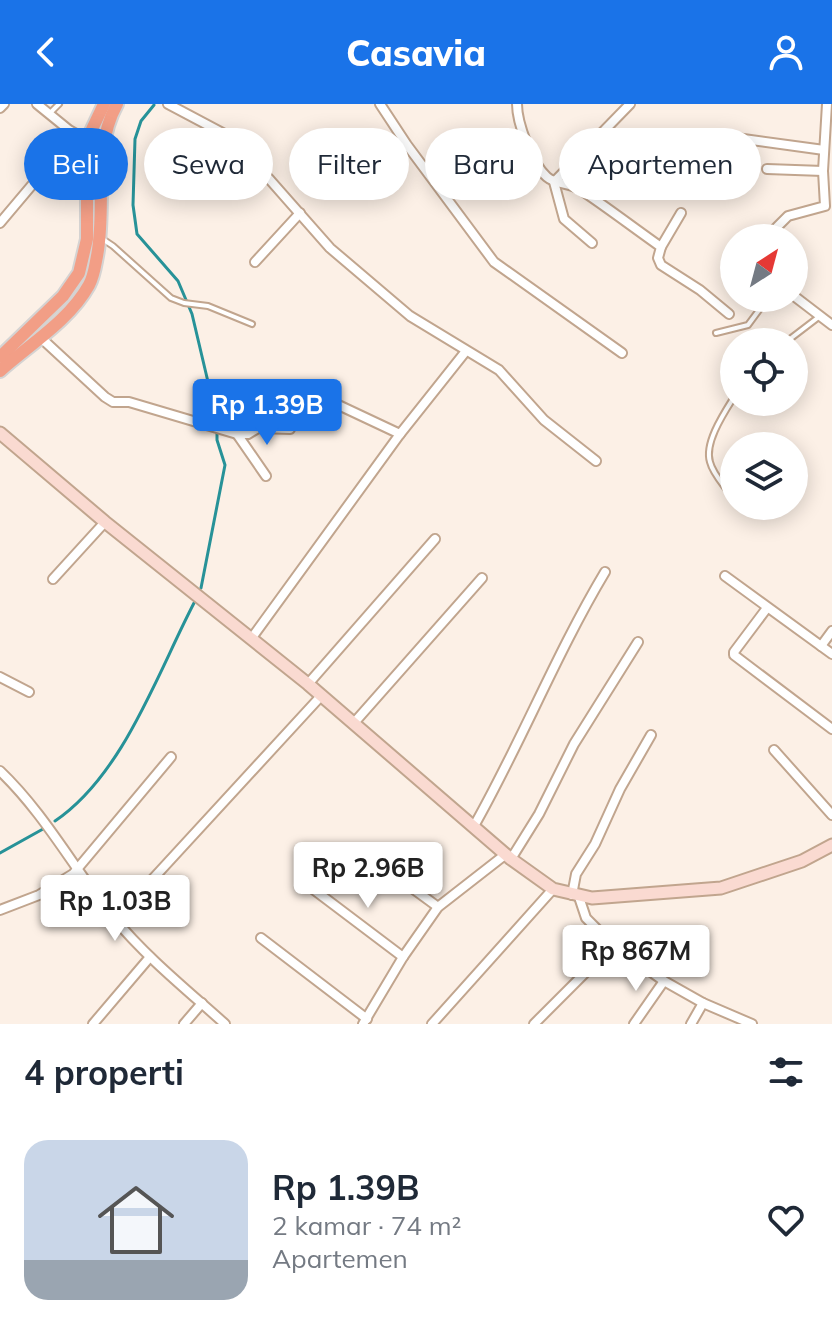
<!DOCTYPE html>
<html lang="id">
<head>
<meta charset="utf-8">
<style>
	:root { --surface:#fff; --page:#f2f2f3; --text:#1f2937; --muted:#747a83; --accent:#1a73e8 }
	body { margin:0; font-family:Mulish,sans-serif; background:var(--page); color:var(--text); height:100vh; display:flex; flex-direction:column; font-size:30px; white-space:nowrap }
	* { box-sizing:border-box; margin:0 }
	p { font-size:26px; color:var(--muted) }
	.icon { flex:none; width:44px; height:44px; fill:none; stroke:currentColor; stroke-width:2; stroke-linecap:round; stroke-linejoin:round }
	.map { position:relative; height:920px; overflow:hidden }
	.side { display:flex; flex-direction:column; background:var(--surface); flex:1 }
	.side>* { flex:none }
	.top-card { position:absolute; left:24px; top:24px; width:784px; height:72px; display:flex; gap:16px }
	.needle { width:52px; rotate:36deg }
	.fabs { position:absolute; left:720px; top:120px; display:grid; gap:16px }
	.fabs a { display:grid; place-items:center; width:88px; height:88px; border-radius:50%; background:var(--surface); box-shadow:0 4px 20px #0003; font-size:40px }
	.price { position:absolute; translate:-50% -68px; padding:0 18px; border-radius:8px; background:#fff; color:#222; font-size:26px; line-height:52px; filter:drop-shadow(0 2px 4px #0008) }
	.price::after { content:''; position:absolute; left:50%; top:48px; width:24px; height:18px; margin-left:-12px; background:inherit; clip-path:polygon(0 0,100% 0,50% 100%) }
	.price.active { background:var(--accent); color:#fff }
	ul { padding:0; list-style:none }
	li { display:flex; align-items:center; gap:24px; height:200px; padding:0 24px }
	li span { display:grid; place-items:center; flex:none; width:224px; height:160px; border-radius:24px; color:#555 }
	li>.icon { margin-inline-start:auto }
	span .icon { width:96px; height:96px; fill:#fffc; stroke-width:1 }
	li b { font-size:34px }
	h2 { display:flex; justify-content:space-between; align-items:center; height:96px; padding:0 24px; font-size:34px }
	.chip { padding:0 28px; border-radius:36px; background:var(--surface); box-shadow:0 4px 20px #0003; font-size:28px; line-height:72px }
	.chip.active { background:var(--accent); color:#fff }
	header { display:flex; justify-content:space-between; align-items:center; height:104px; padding:0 24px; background:var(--accent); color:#fff; font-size:36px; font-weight:800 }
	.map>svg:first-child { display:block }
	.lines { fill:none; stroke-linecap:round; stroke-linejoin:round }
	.stream { stroke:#279298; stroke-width:3 }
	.service-casing { stroke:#c1a58e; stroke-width:8 }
	.minor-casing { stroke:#c1a58e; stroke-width:12 }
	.secondary-casing { stroke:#c1a58e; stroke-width:15 }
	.trunk-casing { stroke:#d5d3d2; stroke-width:16 }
	.service { stroke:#fff; stroke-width:4 }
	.minor { stroke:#fff; stroke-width:8 }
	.secondary { stroke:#fadad1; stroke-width:11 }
	.trunk { stroke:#f29e86; stroke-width:12 }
</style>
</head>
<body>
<header><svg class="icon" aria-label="back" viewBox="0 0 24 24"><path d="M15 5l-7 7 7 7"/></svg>Casavia<svg class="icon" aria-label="person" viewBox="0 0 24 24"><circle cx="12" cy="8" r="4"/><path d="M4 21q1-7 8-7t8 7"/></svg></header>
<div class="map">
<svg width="832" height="920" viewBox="0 0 832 920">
	<rect width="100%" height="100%" fill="#fcf0e6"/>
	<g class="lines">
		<g class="stream">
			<path d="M154 1 141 17 135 35 133 101 137 130 178 177 192 210 217 316V336L225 361 201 484"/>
			<path d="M55 717C123 671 157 570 194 499"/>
			<path d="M0 749 43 725"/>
		</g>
		<g class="service-casing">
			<g id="service">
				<path d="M49 10 59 0"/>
				<path d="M101 134 113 142 171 194 184 199 208 202 252 220"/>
				<path d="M716 229 748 221 768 194"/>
				<path d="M786 238 820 212"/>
				<path d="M730 390C723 380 713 370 710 358 704 339 724 309 734 293"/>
			</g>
		</g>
		<g class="minor-casing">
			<g id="minor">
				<path d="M37 0 69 26 87 36"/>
				<path d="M168 0 234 35 330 144 410 212 499 266 544 316 596 357"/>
				<path d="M380 0 407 41 494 158 622 249"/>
				<path d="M517 0C517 19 532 60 547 73 556 81 570 78 581 86 608 104 634 124 661 143L658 154 661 161 700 186 729 210"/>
				<path d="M0 4 4 0"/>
				<path d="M729 33 824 46"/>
				<path d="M767 65 823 67"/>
				<path d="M0 119 75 30"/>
				<path d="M766 134 788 112 825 102 823 67 827 0"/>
				<path d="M592 139 564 115 554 78 630 0"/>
				<path d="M661 143 681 109"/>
				<path d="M255 158 300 109"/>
				<path d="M794 192 832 221"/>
				<path d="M40 233 105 293 113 298H129L237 330H248L258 324 290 325 307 293 315 290 400 330"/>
				<path d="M237 330 266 372"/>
				<path d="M725 472 832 550"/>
				<path d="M53 475 105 418"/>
				<path d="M767 504 734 548V551L832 625"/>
				<path d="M251 535 400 330 466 247"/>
				<path d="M821 542 832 527"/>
				<path d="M0 573 29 588"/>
				<path d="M308 580 435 435"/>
				<path d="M353 620 482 474"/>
				<path d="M774 646 832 711"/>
				<path d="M0 667C45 710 74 765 113 813 146 853 187 886 225 920"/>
				<path d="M474 722C521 639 556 550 605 468"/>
				<path d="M367 751 438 803"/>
				<path d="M511 755 539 710 574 640 638 538"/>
				<path d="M313 785 403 853"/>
				<path d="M572 791 576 770 595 740 620 685 651 631"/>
				<path d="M579 793 586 814 613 841 664 877 703 899 752 920"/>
				<path d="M0 806 39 791 73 770 171 653"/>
				<path d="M115 816 321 592"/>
				<path d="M261 834 367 915"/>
				<path d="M93 920 150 853"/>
				<path d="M184 920 202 899"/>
				<path d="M363 920 403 853 438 803 506 750"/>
				<path d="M432 920 553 785"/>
				<path d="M534 920 613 841"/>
				<path d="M634 920 664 877"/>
				<path d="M691 920 703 899"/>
			</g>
		</g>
		<g class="secondary-casing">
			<path id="secondary" d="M0 329 105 418 308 580 511 755 553 785 592 794 721 784 802 757 832 741"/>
		</g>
		<g class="trunk-casing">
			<g id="trunk">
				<path d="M0 253 63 192 79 169 87 135V36L104 0"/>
				<path d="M0 267C30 240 69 217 89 181 94 172 95 162 97 152 107 99 91 48 117 0"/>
			</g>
		</g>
		<use href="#service" class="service"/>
		<use href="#minor" class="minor"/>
		<use href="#secondary" class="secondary"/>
		<use href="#trunk" class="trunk"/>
	</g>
</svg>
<div class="fabs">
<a><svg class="needle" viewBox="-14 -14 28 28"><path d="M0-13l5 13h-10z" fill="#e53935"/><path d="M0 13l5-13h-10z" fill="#747a83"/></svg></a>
<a><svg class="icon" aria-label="locate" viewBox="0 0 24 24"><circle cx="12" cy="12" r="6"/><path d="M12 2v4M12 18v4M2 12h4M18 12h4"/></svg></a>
<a><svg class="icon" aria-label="layers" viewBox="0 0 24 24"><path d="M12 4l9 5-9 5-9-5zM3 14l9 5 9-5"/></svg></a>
</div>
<b class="price active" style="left:267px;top:343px">Rp 1.39B</b>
<b class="price" style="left:368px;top:806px">Rp 2.96B</b>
<b class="price" style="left:115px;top:839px">Rp 1.03B</b>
<b class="price" style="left:636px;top:889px">Rp 867M</b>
<div class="top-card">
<a class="chip active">Beli</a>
<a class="chip">Sewa</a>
<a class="chip">Filter</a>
<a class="chip">Baru</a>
<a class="chip">Apartemen</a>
</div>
</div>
<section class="side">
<h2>4 properti<svg class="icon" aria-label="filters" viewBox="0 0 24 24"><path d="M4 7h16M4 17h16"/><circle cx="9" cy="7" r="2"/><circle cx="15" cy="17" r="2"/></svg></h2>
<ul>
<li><span style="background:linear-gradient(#c9d6e8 75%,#9aa5b1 0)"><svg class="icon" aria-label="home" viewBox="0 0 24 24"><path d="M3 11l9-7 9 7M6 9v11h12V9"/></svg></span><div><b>Rp 1.39B</b><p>2 kamar · 74 m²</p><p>Apartemen</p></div><svg class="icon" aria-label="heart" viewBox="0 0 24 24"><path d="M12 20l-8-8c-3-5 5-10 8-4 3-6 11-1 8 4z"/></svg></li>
</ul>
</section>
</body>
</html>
